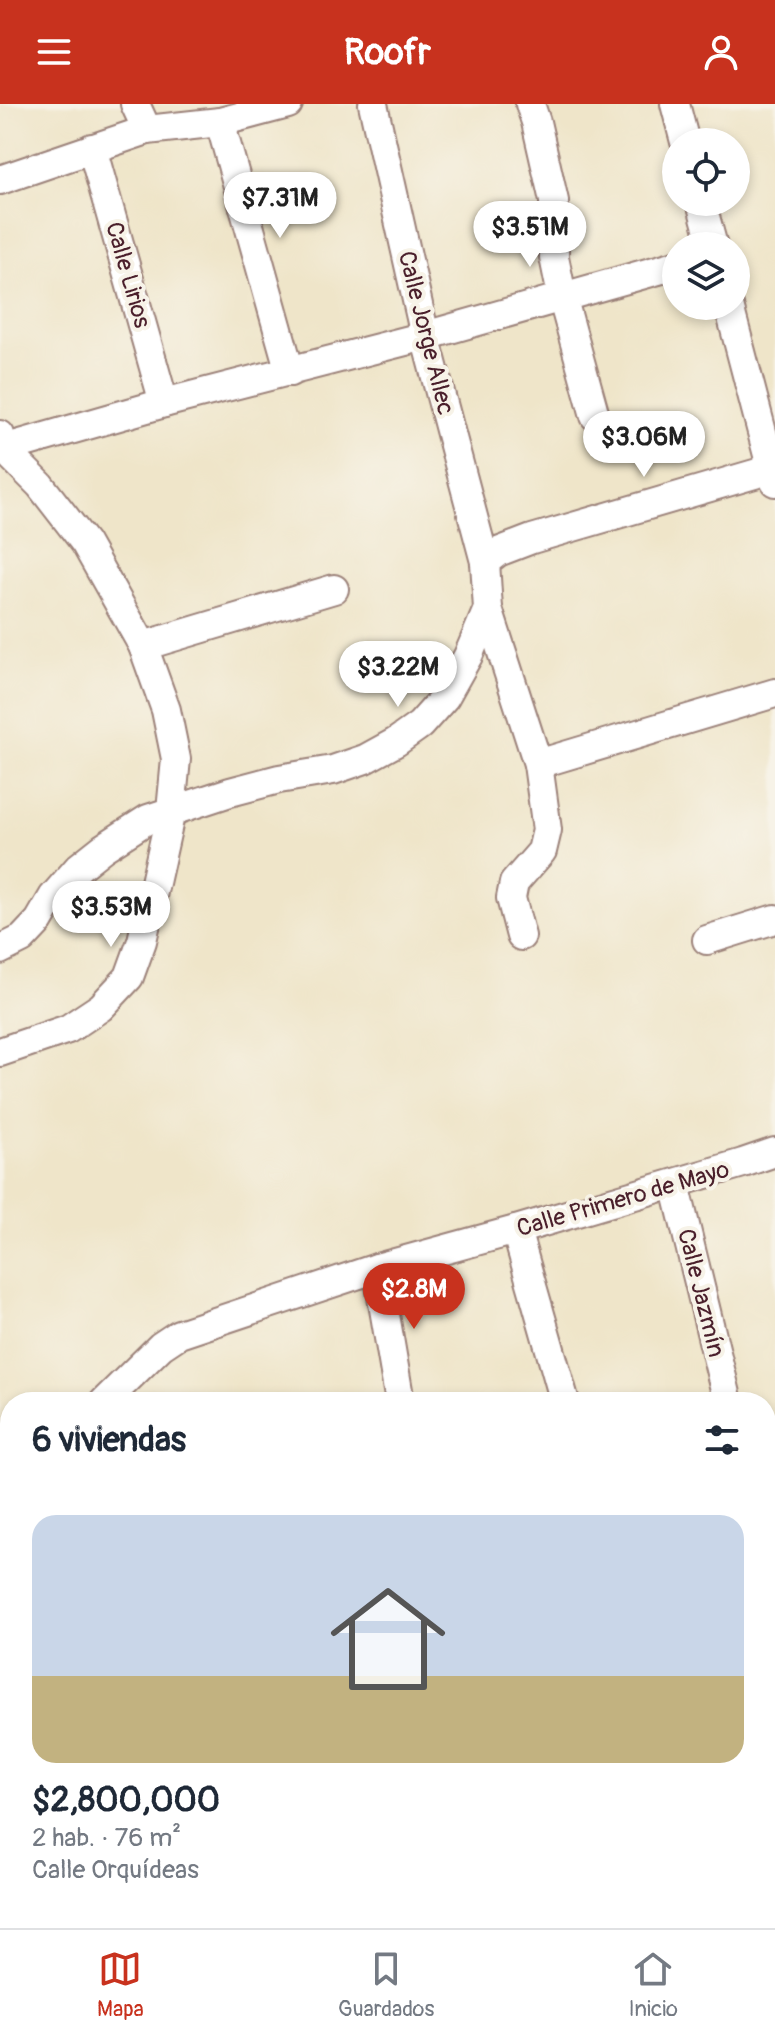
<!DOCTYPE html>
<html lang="es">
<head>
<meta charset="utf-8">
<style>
	:root { --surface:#fff; --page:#f6f6f7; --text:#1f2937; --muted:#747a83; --line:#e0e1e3; --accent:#c8321e }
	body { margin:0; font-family:Pangolin,sans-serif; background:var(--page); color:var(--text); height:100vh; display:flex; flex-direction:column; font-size:30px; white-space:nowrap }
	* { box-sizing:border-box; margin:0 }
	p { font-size:26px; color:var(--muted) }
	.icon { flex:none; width:44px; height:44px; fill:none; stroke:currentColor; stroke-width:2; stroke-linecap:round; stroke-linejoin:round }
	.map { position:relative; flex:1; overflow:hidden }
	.side { position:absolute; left:0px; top:1288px; width:776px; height:536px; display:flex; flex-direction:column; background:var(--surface); border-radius:32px 32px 0 0; box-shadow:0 4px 12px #0003 }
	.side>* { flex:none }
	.controls { position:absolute; left:662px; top:24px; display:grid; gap:16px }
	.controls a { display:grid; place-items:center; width:88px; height:88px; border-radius:50%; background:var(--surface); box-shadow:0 4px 12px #0003; font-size:40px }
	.price { position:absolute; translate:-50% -68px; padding:0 18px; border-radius:28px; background:#fff; color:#222; font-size:26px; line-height:52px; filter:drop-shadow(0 2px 4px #0008) }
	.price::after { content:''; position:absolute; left:50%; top:48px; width:24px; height:18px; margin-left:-12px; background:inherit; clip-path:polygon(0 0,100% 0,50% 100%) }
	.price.selected { background:var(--accent); color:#fff }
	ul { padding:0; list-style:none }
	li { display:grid; align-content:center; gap:16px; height:424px; padding:0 32px }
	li+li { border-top:2px solid var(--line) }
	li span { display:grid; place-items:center; height:248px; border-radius:24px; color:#555 }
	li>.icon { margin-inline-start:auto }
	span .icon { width:144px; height:144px; fill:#fffc; stroke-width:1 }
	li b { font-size:34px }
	h2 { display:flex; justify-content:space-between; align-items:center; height:96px; padding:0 32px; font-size:34px }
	header { display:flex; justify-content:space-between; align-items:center; height:104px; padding:0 32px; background:var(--accent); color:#fff; font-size:36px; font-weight:700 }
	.dock { display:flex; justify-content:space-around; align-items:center; height:112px; border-top:2px solid var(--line); background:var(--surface); font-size:22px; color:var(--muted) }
	.dock a { display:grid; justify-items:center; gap:4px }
	.dock .selected { color:var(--accent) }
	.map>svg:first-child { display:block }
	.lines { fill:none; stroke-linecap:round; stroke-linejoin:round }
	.minor-casing { stroke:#9c827a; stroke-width:32 }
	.minor { stroke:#fff; stroke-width:28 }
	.labels { text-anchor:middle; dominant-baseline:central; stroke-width:8; stroke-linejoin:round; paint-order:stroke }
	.street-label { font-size:24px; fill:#4a1f2b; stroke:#f7f3e8 }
</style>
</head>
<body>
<header><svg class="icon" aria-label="menu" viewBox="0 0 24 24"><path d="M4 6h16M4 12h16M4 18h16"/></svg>Roofr<svg class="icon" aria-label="person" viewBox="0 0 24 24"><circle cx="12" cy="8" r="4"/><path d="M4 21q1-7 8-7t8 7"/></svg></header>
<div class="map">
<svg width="775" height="1824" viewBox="0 0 775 1824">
	<rect width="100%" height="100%" fill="#f7f3e8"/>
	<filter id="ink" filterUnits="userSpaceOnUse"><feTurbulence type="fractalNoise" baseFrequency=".0125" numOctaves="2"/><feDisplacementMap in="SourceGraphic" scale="16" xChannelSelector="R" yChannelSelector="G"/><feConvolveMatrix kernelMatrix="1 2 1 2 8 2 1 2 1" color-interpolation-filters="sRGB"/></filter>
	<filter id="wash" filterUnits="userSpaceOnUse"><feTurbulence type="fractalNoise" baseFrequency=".006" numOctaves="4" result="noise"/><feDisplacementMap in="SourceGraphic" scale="32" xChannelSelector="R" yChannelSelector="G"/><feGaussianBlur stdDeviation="1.8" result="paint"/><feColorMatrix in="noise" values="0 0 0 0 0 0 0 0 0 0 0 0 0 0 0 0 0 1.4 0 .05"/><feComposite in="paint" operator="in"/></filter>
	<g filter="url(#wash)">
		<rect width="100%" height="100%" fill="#efe5c9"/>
	</g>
	<g filter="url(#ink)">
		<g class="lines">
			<g class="minor-casing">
				<g id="minor">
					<path d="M135 0 147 26"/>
					<path d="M373 0 425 232 485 458"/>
					<path d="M530 0 536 18 554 97V153L562 192 595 312"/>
					<path d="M675 0 685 38"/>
					<path d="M220 18 290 268"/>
					<path d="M92 44 164 299"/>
					<path d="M0 76 147 26 220 18 288 0"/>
					<path d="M701 98 713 142"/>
					<path d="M729 202 775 378"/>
					<path d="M0 331 4 345 40 381 85 439 143 542 166 606 176 655 171 707 142 837 129 873 101 903 68 925 0 948"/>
					<path d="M0 346 164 299 425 232 676 161"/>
					<path d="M488 505 538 660 547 726 542 747 514 779 511 794 521 832"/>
					<path d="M143 542 334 485"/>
					<path d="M538 660 775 589"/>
					<path d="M707 836 775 815"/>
					<path d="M0 846 22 835 39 817 53 793 79 763 103 744 148 715 230 688 279 675 333 666 365 655 396 638 420 621 445 593 468 552 488 505 485 458 498 448 532 435 775 364"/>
					<path d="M675 1080 728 1298"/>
					<path d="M516 1126 565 1298"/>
					<path d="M377 1164 400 1298"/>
					<path d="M104 1298 161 1242 179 1230 377 1164 516 1126 743 1059 775 1048"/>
					<path d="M0 1380 10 1374"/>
					<path d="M766 1391 775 1388"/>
					<path d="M0 1548 10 1556"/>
					<path d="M766 1633 775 1645"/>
					<path d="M0 1653 10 1650"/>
					<path d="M672 1824 676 1814"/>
				</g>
			</g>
			<use href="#minor" class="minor"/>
		</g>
	</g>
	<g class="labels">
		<g class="street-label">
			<text transform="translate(128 171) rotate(74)">Calle Lirios</text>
			<text transform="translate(426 229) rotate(76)">Calle Jorge Allec</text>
			<text transform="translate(623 1095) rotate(-16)">Calle Primero de Mayo</text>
			<text transform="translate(701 1189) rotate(76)">Calle Jazmín</text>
		</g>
	</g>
</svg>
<div class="controls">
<a><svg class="icon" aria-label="locate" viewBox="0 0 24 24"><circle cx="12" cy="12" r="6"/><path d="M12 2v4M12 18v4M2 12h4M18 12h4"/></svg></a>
<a><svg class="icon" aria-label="layers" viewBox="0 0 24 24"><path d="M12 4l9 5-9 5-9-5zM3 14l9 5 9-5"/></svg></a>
</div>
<b class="price" style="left:280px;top:136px">$7.31M</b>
<b class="price" style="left:530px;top:165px">$3.51M</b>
<b class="price" style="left:644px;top:375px">$3.06M</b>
<b class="price" style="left:398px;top:605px">$3.22M</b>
<b class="price" style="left:111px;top:845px">$3.53M</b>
<b class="price selected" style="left:414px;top:1227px">$2.8M</b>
<section class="side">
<h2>6 viviendas<svg class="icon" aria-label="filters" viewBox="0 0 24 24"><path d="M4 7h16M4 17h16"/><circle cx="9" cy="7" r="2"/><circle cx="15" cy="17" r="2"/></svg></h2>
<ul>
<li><span style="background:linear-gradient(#c9d6e8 65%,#c2b280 0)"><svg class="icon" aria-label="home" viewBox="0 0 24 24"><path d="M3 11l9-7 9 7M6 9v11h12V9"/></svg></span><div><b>$2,800,000</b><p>2 hab. · 76 m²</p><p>Calle Orquídeas</p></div></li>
</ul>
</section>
</div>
<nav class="dock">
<a class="selected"><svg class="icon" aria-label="map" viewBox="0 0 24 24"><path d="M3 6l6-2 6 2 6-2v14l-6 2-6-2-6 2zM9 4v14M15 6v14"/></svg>Mapa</a>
<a><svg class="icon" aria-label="saved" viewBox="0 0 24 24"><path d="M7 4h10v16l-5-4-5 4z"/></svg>Guardados</a>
<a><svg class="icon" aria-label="home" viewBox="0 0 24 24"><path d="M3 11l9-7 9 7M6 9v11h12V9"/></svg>Inicio</a>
</nav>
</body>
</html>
